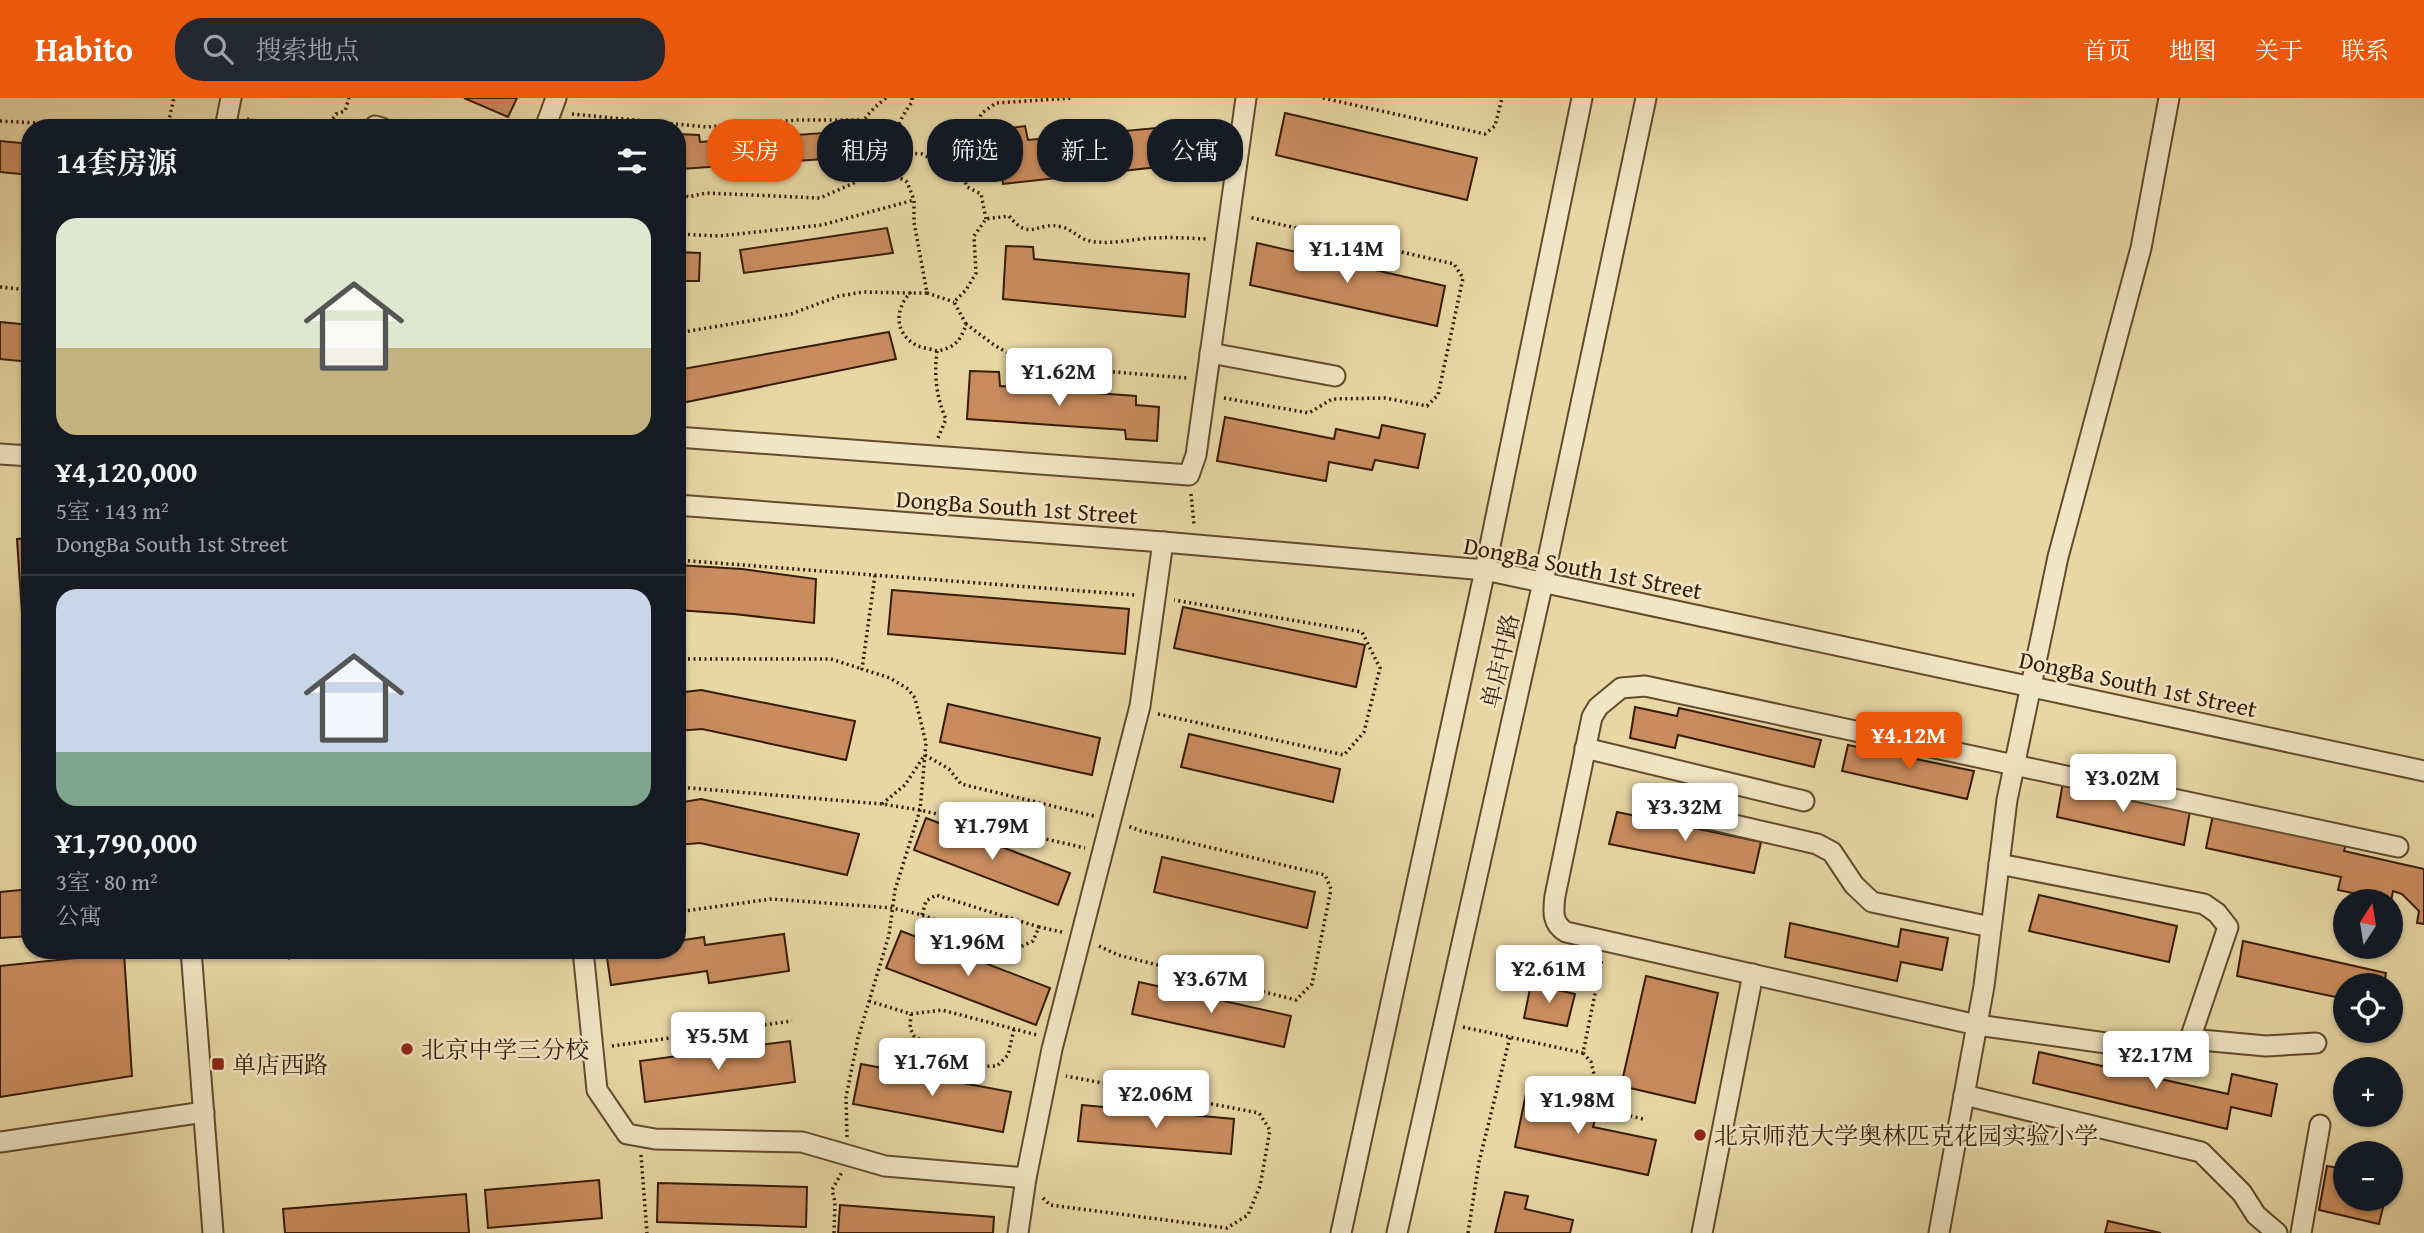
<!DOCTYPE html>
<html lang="zh">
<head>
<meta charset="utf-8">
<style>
	:root { --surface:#171b24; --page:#242831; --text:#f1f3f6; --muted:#9ea1a6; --line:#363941; --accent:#ea580c }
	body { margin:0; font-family:"Gentium Book Plus","Noto Serif SC",serif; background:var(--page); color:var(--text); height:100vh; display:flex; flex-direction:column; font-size:26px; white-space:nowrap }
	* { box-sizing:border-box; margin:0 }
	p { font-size:23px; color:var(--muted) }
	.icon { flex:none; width:38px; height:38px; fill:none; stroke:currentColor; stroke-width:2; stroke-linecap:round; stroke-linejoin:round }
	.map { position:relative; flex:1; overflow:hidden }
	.side { position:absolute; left:21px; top:21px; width:665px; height:840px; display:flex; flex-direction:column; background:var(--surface); border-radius:28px; box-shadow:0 2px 5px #0004 }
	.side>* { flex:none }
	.hud { position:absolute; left:707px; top:21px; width:665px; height:63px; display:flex; gap:14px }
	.needle { width:46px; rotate:12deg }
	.controls { position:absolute; left:2333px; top:791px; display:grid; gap:14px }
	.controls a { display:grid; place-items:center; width:70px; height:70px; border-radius:50%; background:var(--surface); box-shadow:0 2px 5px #0004; font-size:35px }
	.price { position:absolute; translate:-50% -60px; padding:0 16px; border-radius:7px; background:#fff; color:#222; font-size:23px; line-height:46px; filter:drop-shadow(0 2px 4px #0008) }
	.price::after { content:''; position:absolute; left:50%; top:42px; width:21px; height:16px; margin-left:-10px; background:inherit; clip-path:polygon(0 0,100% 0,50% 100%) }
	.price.on { background:var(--accent); color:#fff }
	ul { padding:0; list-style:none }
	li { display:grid; align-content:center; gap:14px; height:371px; padding:0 35px }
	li+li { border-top:2px solid var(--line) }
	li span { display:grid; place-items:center; height:217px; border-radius:21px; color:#555 }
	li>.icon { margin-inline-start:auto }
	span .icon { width:126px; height:126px; fill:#fffc; stroke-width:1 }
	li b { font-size:30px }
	h2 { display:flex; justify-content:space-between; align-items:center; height:84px; padding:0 35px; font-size:30px }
	.pill { padding:0 24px; border-radius:28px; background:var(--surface); box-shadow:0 2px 5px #0004; font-size:24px; line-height:63px }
	.pill.on { background:var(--accent); color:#fff }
	header { display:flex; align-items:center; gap:42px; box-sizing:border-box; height:98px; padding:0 35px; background:var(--accent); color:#fff }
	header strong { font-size:33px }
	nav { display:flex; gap:38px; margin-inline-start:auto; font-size:24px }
	.search { width:490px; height:63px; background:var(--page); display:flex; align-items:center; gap:18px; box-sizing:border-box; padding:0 24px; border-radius:28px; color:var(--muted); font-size:26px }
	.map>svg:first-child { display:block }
	.building { fill:#ca8c5e; stroke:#361c03; stroke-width:2 }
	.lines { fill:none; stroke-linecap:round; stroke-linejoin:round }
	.minor-casing { stroke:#624b2c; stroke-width:23 }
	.path { stroke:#361c03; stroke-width:3.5; stroke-dasharray:2 3.5; stroke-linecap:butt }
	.minor { stroke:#f0e5c4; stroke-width:19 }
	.poi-dot { fill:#8f2418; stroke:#f0e5c4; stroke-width:2.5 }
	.labels { text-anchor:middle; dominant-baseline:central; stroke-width:5; stroke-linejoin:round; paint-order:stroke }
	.street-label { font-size:24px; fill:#361c03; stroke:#f0e5c4 }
	.poi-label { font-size:24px; fill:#361c03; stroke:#f0e5c4; text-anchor:start }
</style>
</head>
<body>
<header>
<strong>Habito</strong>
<div class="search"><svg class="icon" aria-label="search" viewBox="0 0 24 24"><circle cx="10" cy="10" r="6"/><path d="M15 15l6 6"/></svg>搜索地点</div>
<nav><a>首页</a><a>地图</a><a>关于</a><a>联系</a></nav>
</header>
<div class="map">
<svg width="2424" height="1135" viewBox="0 0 2424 1135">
	<rect width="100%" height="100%" fill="#e8d7a5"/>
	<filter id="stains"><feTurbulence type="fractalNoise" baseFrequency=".00286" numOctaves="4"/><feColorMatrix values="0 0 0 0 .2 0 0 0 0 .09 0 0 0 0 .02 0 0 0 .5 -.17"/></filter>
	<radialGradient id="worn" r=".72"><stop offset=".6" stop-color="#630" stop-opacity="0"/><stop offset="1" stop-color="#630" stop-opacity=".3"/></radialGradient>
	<g class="building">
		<path d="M464 0H517L508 19Z"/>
		<path d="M1285 15 1477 60 1467 102 1276 57Z"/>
		<path d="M1199 26 1204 64 1003 86 996 32 1025 28 1028 42Z"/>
		<path d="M837 34 839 60 681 71V61L677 60V36L699 37 700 44Z"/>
		<path d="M0 43 30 46V77L0 74Z"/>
		<path d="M887 130 893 155 744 175 740 152Z"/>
		<path d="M1257 145 1445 188 1437 228 1250 187Z"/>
		<path d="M1006 148 1033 149 1034 161 1189 176 1185 219 1003 201Z"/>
		<path d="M677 154 700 155 699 183H677Z"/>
		<path d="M0 224 30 227V264L0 261Z"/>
		<path d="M889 234 896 261 677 306V272Z"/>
		<path d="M970 273 999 274 1000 288 1136 298V307L1159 309 1157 343 1126 341 1125 332 967 321Z"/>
		<path d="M1225 319 1334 341 1336 331 1379 340 1382 327 1425 336 1418 370 1375 362 1372 372 1329 364 1326 383 1217 363Z"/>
		<path d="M30 440V635L17 441Z"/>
		<path d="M677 467 742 471 816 481 814 525 734 516 677 512Z"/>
		<path d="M892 492 1129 511 1125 556 888 536Z"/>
		<path d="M1183 509 1365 547 1356 589 1174 550Z"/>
		<path d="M701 592 855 623 846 662 702 631 677 633V595Z"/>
		<path d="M948 606 1100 640 1092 677 940 644Z"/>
		<path d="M1635 609 1677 618 1679 610 1821 642 1814 669 1678 637 1675 650 1630 640Z"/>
		<path d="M1189 636 1340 671 1333 704 1181 669Z"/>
		<path d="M1848 647 1974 673 1967 701 1842 673Z"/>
		<path d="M2063 684 2190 713 2184 747 2057 719Z"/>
		<path d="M701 701 859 736 847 777 700 745 677 747V705Z"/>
		<path d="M1617 714 1761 744 1754 775 1609 746Z"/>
		<path d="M2213 717 2346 746 2344 753 2424 771V826L2417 825 2419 813 2402 796 2393 793 2391 803 2338 792 2341 779 2206 750Z"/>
		<path d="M926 720 1070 775 1058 807 914 752Z"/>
		<path d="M1162 759 1315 794 1307 830 1154 794Z"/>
		<path d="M30 791V838L0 840V794Z"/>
		<path d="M2039 797 2177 828 2169 864 2029 833Z"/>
		<path d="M1790 825 1898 849 1901 831 1948 840 1942 872 1901 864 1897 883 1785 859Z"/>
		<path d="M901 833 1050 890 1036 927 886 870Z"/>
		<path d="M784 836 789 873 709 885 707 873 611 887 606 853 677 852V843L704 839 705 847Z"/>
		<path d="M2243 843 2386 875 2384 887H2345V901L2237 878Z"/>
		<path d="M124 855 132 978 0 999V868Z"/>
		<path d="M1646 878 1718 895 1695 1005 1621 988Z"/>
		<path d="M1139 884 1291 918 1284 949 1132 916Z"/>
		<path d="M1531 886 1575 896 1567 928 1524 920Z"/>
		<path d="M790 943 795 984 645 1004 640 963Z"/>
		<path d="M2039 954 2228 996 2232 976 2277 986 2271 1018 2231 1009 2227 1031 2033 985Z"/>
		<path d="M861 966 1011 994 1003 1034 853 1006Z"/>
		<path d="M1528 986 1551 991 1548 1005 1597 1015 1593 1029 1656 1042 1648 1077 1515 1049Z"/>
		<path d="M1082 1007 1234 1021 1231 1056 1078 1043Z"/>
		<path d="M2327 1068 2345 1071V1101H2385L2379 1126 2319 1112Z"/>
		<path d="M599 1082 602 1120 488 1130 485 1092Z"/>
		<path d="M658 1085 807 1089 806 1129 657 1124Z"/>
		<path d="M1505 1094 1528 1098 1525 1111 1573 1122 1570 1135H1495Z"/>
		<path d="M466 1096 469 1135H285L283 1111Z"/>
		<path d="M840 1107 994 1119 993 1135H838Z"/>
		<path d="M2108 1123 2161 1135H2105Z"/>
	</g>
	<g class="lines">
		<g class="minor-casing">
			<g id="minor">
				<path d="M375 28 382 30"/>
				<path d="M225 30 231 0"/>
				<path d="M545 30 556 0"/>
				<path d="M1210 255 1335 278"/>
				<path d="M677 339 1189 377 1196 357 1246 0"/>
				<path d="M0 356 30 358"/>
				<path d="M677 407 1163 444 1485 472 2424 673"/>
				<path d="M1585 650 1804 703"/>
				<path d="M1665 711 1817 746 1832 754 1854 787 1872 804 1991 829"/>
				<path d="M1999 766 2204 806 2217 815 2228 829 2190 941 2173 948 2156 952 1977 927 1566 834C1552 826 1553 813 1555 798L1592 619 1598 609 1621 590 1645 588 2398 749"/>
				<path d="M191 852 213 1135"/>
				<path d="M583 852 597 992 627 1036 655 1041 802 1044 885 1068 1026 1080 1052 951 1140 608 1163 444"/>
				<path d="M2190 941 2266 948 2316 945"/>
				<path d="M1964 997 2201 1054 2242 1095 2256 1117 2277 1135"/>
				<path d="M0 1044 204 1014"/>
				<path d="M1018 1135 1026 1080"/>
				<path d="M1341 1135 1485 472 1582 0"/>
				<path d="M1397 1135 1543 484 1646 0"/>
				<path d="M1702 1135 1753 876"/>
				<path d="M1939 1135 1984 888 2007 702 2058 459 2141 150 2169 0"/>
				<path d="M2301 1135 2320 1027"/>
			</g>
		</g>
		<g class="path">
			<path d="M886 0C869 13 859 25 855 46L862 58 907 84 914 102V124L927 195H910"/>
			<path d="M912 0V4C902 18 895 29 897 46L907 55 922 56 963 78"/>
			<path d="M1323 0 1485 36 1495 28 1502 0"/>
			<path d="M572 16 707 29 798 22H863"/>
			<path d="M247 21 283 30"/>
			<path d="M0 23 133 30"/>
			<path d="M167 30 174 0"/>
			<path d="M327 30 336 16 345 13 349 0"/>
			<path d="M677 92 688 99 706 95 820 100 856 84 874 66"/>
			<path d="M986 121 981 96 967 89 963 78 964 66 973 31 982 15 996 5 1073 0"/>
			<path d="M677 136 719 138 822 127 914 102"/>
			<path d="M0 189 30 192"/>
			<path d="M927 195 954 204"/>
			<path d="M966 226 954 204 966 192 976 175 974 138 986 121 1009 118C1031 145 1037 122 1062 129 1071 131 1078 139 1086 142 1106 148 1132 141 1152 140 1170 139 1188 140 1206 141"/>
			<path d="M677 235 791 216 839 198 863 194 910 195C895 211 894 235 916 247 922 250 931 251 937 253"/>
			<path d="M1224 300 1309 315 1332 301 1385 300 1427 308 1438 297 1463 180 1454 166 1248 119"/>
			<path d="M938 340 946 321C936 299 934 276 937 253 954 250 961 243 966 226L994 247 1021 263 1090 272 1187 280"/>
			<path d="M1191 396 1194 427"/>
			<path d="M677 462 1135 497"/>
			<path d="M677 561H831L862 571"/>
			<path d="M1158 616 1344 657 1364 634 1380 570 1362 534 1174 502"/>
			<path d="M925 657 949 671 961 686 1094 718"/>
			<path d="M677 689 882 706 920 712 1085 750"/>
			<path d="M882 706 905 687 924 658"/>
			<path d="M677 814 772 801 892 810 922 817 1006 847 1020 849 1033 843 1039 829 1062 834"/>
			<path d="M922 817 926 803 936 797 1039 829"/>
			<path d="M1099 848 1118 857 1296 902 1312 886 1331 791 1325 777 1141 733 1128 728"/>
			<path d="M288 860 352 852"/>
			<path d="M869 903 911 916 942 912 1037 937"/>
			<path d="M911 916 910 930 914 938 969 969 997 968 1008 957 1014 931"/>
			<path d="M1463 929 1583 955 1602 861"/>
			<path d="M612 948 792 923"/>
			<path d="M1583 955 1591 964 1602 1008 1606 1012 1643 1021"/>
			<path d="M847 1039 846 999 858 940 889 837 895 792 920 712 926 645 915 600 908 591 890 580 862 571 875 477"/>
			<path d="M641 1057 647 1135"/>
			<path d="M1043 1100 1050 1107 1227 1130 1248 1117 1260 1088 1270 1032 1259 1015 1066 978"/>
			<path d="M834 1135 835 1104 832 1092 842 1074"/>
			<path d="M1468 1135 1479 1064 1510 939"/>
		</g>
		<use href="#minor" class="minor"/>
	</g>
	<g class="poi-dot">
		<circle cx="407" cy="951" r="7"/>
		<rect x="211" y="959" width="14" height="14" rx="3.5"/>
		<circle cx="1700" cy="1037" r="7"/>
	</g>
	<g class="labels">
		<g class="street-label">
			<text transform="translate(1017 409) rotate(4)">DongBa South 1st Street</text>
			<text transform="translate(1583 470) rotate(11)">DongBa South 1st Street</text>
			<text transform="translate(1500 563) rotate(-77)">单店中路</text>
			<text transform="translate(2138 586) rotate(12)">DongBa South 1st Street</text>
		</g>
		<g class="poi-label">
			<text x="421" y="951">北京中学三分校</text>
			<text x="232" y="966">单店西路</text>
			<text x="1714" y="1037">北京师范大学奥林匹克花园实验小学</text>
		</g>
	</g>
	<rect width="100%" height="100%" filter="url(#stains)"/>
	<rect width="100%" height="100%" fill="url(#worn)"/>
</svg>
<div class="controls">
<a><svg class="needle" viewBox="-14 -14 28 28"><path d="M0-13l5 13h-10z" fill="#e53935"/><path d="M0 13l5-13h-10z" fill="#9ea1a6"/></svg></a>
<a><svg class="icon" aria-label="locate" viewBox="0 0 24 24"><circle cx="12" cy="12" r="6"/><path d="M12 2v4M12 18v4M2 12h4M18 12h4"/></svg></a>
<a>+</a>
<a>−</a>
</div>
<b class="price" style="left:1347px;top:187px">¥1.14M</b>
<b class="price" style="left:1059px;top:310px">¥1.62M</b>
<b class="price on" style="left:1909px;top:674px">¥4.12M</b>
<b class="price" style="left:2123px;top:716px">¥3.02M</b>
<b class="price" style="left:1685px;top:745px">¥3.32M</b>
<b class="price" style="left:992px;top:764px">¥1.79M</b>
<b class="price" style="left:968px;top:880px">¥1.96M</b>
<b class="price" style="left:1549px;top:907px">¥2.61M</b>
<b class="price" style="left:1211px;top:917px">¥3.67M</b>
<b class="price" style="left:718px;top:974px">¥5.5M</b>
<b class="price" style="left:2156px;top:993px">¥2.17M</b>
<b class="price" style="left:932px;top:1000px">¥1.76M</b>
<b class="price" style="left:1156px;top:1032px">¥2.06M</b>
<b class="price" style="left:1578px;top:1038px">¥1.98M</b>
<div class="hud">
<a class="pill on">买房</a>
<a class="pill">租房</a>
<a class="pill">筛选</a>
<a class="pill">新上</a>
<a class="pill">公寓</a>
</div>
<section class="side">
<h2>14套房源<svg class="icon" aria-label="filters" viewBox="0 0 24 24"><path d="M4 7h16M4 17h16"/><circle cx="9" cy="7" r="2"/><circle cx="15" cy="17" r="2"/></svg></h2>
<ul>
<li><span style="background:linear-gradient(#dfe7d0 60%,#c2b280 0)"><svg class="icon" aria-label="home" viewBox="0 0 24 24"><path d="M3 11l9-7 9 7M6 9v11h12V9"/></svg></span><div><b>¥4,120,000</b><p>5室 · 143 m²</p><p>DongBa South 1st Street</p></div></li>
<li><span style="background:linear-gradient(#c9d6e8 75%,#7fa58c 0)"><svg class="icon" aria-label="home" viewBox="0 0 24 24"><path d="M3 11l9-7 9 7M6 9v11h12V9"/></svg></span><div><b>¥1,790,000</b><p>3室 · 80 m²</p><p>公寓</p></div></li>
</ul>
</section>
</div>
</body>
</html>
